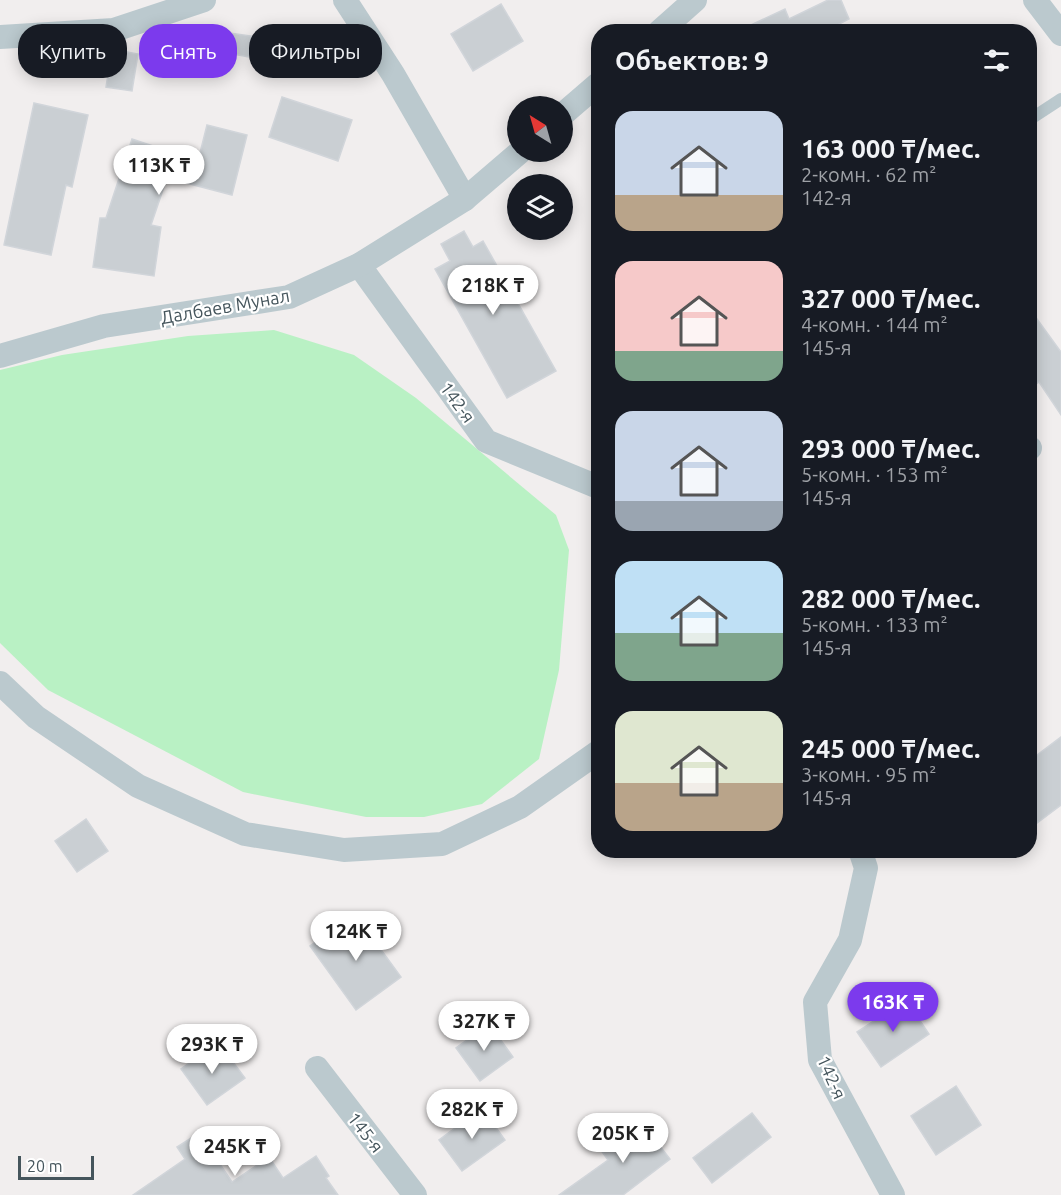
<!DOCTYPE html>
<html lang="ru">
<head>
<meta charset="utf-8">
<style>
	:root { --surface:#171b24; --page:#20242c; --text:#f1f3f6; --muted:#9ea1a6; --accent:#7c3aed }
	body { margin:0; font-family:Ubuntu,sans-serif; background:var(--page); color:var(--text); height:100vh; display:flex; flex-direction:column; font-size:22px; white-space:nowrap }
	* { box-sizing:border-box; margin:0 }
	p { font-size:20px; color:var(--muted) }
	.icon { flex:none; width:33px; height:33px; fill:none; stroke:currentColor; stroke-width:2; stroke-linecap:round; stroke-linejoin:round }
	.map { position:relative; flex:1; overflow:hidden }
	.details { position:absolute; left:591px; top:24px; width:446px; height:834px; display:flex; flex-direction:column; background:var(--surface); border-radius:24px; box-shadow:0 3px 15px #0003 }
	.details>* { flex:none }
	.guide { position:absolute; left:18px; top:24px; width:483px; height:54px; display:flex; gap:12px }
	.needle { width:39px; rotate:323deg }
	.tools { position:absolute; left:507px; top:96px; display:grid; gap:12px }
	.tools a { display:grid; place-items:center; width:66px; height:66px; border-radius:50%; background:var(--surface); box-shadow:0 3px 15px #0003; font-size:30px }
	.scale { position:absolute; left:18px; bottom:15px; width:76px; box-sizing:border-box; padding-left:6px; border:3px solid #45555c; border-top:0; font-size:16px; line-height:21px; white-space:nowrap; color:#45555c; -webkit-text-stroke:4px #fff; paint-order:stroke }
	.price { position:absolute; translate:-50% -51px; padding:0 14px; border-radius:21px; background:#fff; color:#222; font-size:20px; line-height:39px; filter:drop-shadow(0 2px 3px #0008) }
	.price::after { content:''; position:absolute; left:50%; top:36px; width:18px; height:14px; margin-left:-9px; background:inherit; clip-path:polygon(0 0,100% 0,50% 100%) }
	.price.selected { background:var(--accent); color:#fff }
	ul { padding:0; list-style:none }
	li { display:flex; align-items:center; gap:18px; height:150px; padding:0 24px }
	li span { display:grid; place-items:center; flex:none; width:168px; height:120px; border-radius:18px; color:#555 }
	li>.icon { margin-inline-start:auto }
	span .icon { width:72px; height:72px; fill:#fffc; stroke-width:1 }
	li b { font-size:26px }
	h2 { display:flex; justify-content:space-between; align-items:center; height:72px; padding:0 24px; font-size:26px }
	.tag { padding:0 21px; border-radius:24px; background:var(--surface); box-shadow:0 3px 15px #0003; font-size:21px; line-height:54px }
	.tag.selected { background:var(--accent); color:#fff }
	.map>svg:first-child { display:block }
	.green { fill:#b9f1c4 }
	.building { fill:#cacfd3; stroke:#d1d5da; stroke-width:1.5 }
	.lines { fill:none; stroke-linecap:round; stroke-linejoin:round }
	.service { stroke:#bbc9ce; stroke-width:12 }
	.minor { stroke:#bbc9ce; stroke-width:24 }
	.labels { text-anchor:middle; dominant-baseline:central; stroke-width:4.5; stroke-linejoin:round; paint-order:stroke }
	.street-label { font-size:18px; fill:#45555c; stroke:#fff }
</style>
</head>
<body>
<div class="map">
<svg width="1061" height="1195" viewBox="0 0 1061 1195">
	<rect width="100%" height="100%" fill="#f1eeee"/>
	<path class="green" d="M274 330 354 355 416 398 556 515 569 550 559 670 539 759 482 804 424 817H366L243 792 48 690 0 643V370L62 355 188 336Z"/>
	<g class="building">
		<path d="M828 0H841L849 19 824 32H736L785 9 789 19Z"/>
		<path d="M501 4 523 41 473 71 451 34Z"/>
		<path d="M173 25 257 37 258 32 316 42 311 68 166 42 168 27Z"/>
		<path d="M112 49 138 54 132 91 106 87Z"/>
		<path d="M282 97 352 120 338 161 269 137Z"/>
		<path d="M34 103 88 115 72 187 66 185 51 255 4 245Z"/>
		<path d="M207 125 247 135 232 195 167 178 151 225 161 227 154 276 93 267 100 218H106L132 139 198 161Z"/>
		<path d="M464 231 473 247 483 241 556 371 507 398 435 269 450 261 441 244Z"/>
		<path d="M1029 308 1061 352V415L1039 382 1029 389Z"/>
		<path d="M1061 737V805L1029 829V761Z"/>
		<path d="M86 819 108 851 77 872 55 841Z"/>
		<path d="M355 914 401 977 356 1010 310 946Z"/>
		<path d="M906 1000 929 1034 881 1067 857 1032Z"/>
		<path d="M489 1024 513 1057 480 1081 456 1048Z"/>
		<path d="M213 1046 224 1062 230 1058 245 1078 207 1105 181 1069Z"/>
		<path d="M956 1086 981 1125 936 1155 911 1116Z"/>
		<path d="M482 1108 505 1140 462 1171 439 1140Z"/>
		<path d="M752 1113 771 1137 712 1183 693 1158Z"/>
		<path d="M639 1119 670 1159 623 1195H559L608 1160 600 1149Z"/>
		<path d="M199 1133 232 1182 269 1157 283 1178 316 1156 329 1176 326 1178 338 1195H133L185 1159 177 1147Z"/>
	</g>
	<g class="lines">
		<path class="service" d="M1029 120 1061 99"/>
		<g class="minor">
			<path d="M345 0 393 74 465 199"/>
			<path d="M1035 0 1061 34"/>
			<path d="M659 32 695 0"/>
			<path d="M0 37 114 30 204 0"/>
			<path d="M562 115 598 84"/>
			<path d="M359 265 486 441 598 487"/>
			<path d="M0 356 104 326 289 297 359 265 465 199 520 152"/>
			<path d="M1029 449 1030 448"/>
			<path d="M0 683 36 717 138 786 245 834 344 850 442 844 520 807 598 752"/>
			<path d="M860 850 866 868 850 940 815 1002 820 1060 893 1195"/>
			<path d="M317 1068 415 1195"/>
		</g>
	</g>
	<g class="labels">
		<g class="street-label">
			<text transform="translate(225 306) rotate(-10)">Далбаев Мунал</text>
			<text transform="translate(458 402) rotate(54)">142-я</text>
			<text transform="translate(832 1077) rotate(66)">142-я</text>
			<text transform="translate(366 1132) rotate(52)">145-я</text>
		</g>
	</g>
</svg>
<div class="tools">
<a><svg class="needle" viewBox="-14 -14 28 28"><path d="M0-13l5 13h-10z" fill="#e53935"/><path d="M0 13l5-13h-10z" fill="#9ea1a6"/></svg></a>
<a><svg class="icon" aria-label="layers" viewBox="0 0 24 24"><path d="M12 4l9 5-9 5-9-5zM3 14l9 5 9-5"/></svg></a>
</div>
<div class="scale">20 m</div>
<b class="price" style="left:159px;top:196px">113K ₸</b>
<b class="price" style="left:493px;top:316px">218K ₸</b>
<b class="price" style="left:356px;top:962px">124K ₸</b>
<b class="price selected" style="left:893px;top:1033px">163K ₸</b>
<b class="price" style="left:484px;top:1052px">327K ₸</b>
<b class="price" style="left:212px;top:1075px">293K ₸</b>
<b class="price" style="left:472px;top:1140px">282K ₸</b>
<b class="price" style="left:623px;top:1164px">205K ₸</b>
<b class="price" style="left:235px;top:1177px">245K ₸</b>
<div class="guide">
<a class="tag">Купить</a>
<a class="tag selected">Снять</a>
<a class="tag">Фильтры</a>
</div>
<section class="details">
<h2>Объектов: 9<svg class="icon" aria-label="filters" viewBox="0 0 24 24"><path d="M4 7h16M4 17h16"/><circle cx="9" cy="7" r="2"/><circle cx="15" cy="17" r="2"/></svg></h2>
<ul>
<li><span style="background:linear-gradient(#c9d6e8 70%,#b9a48a 0)"><svg class="icon" aria-label="home" viewBox="0 0 24 24"><path d="M3 11l9-7 9 7M6 9v11h12V9"/></svg></span><div><b>163 000 ₸/мес.</b><p>2-комн. · 62 m²</p><p>142-я</p></div></li>
<li><span style="background:linear-gradient(#f6c9c9 75%,#7fa58c 0)"><svg class="icon" aria-label="home" viewBox="0 0 24 24"><path d="M3 11l9-7 9 7M6 9v11h12V9"/></svg></span><div><b>327 000 ₸/мес.</b><p>4-комн. · 144 m²</p><p>145-я</p></div></li>
<li><span style="background:linear-gradient(#c9d6e8 75%,#9aa5b1 0)"><svg class="icon" aria-label="home" viewBox="0 0 24 24"><path d="M3 11l9-7 9 7M6 9v11h12V9"/></svg></span><div><b>293 000 ₸/мес.</b><p>5-комн. · 153 m²</p><p>145-я</p></div></li>
<li><span style="background:linear-gradient(#bfe0f5 60%,#7fa58c 0)"><svg class="icon" aria-label="home" viewBox="0 0 24 24"><path d="M3 11l9-7 9 7M6 9v11h12V9"/></svg></span><div><b>282 000 ₸/мес.</b><p>5-комн. · 133 m²</p><p>145-я</p></div></li>
<li><span style="background:linear-gradient(#dfe7d0 60%,#b9a48a 0)"><svg class="icon" aria-label="home" viewBox="0 0 24 24"><path d="M3 11l9-7 9 7M6 9v11h12V9"/></svg></span><div><b>245 000 ₸/мес.</b><p>3-комн. · 95 m²</p><p>145-я</p></div></li>
</ul>
</section>
</div>
</body>
</html>
